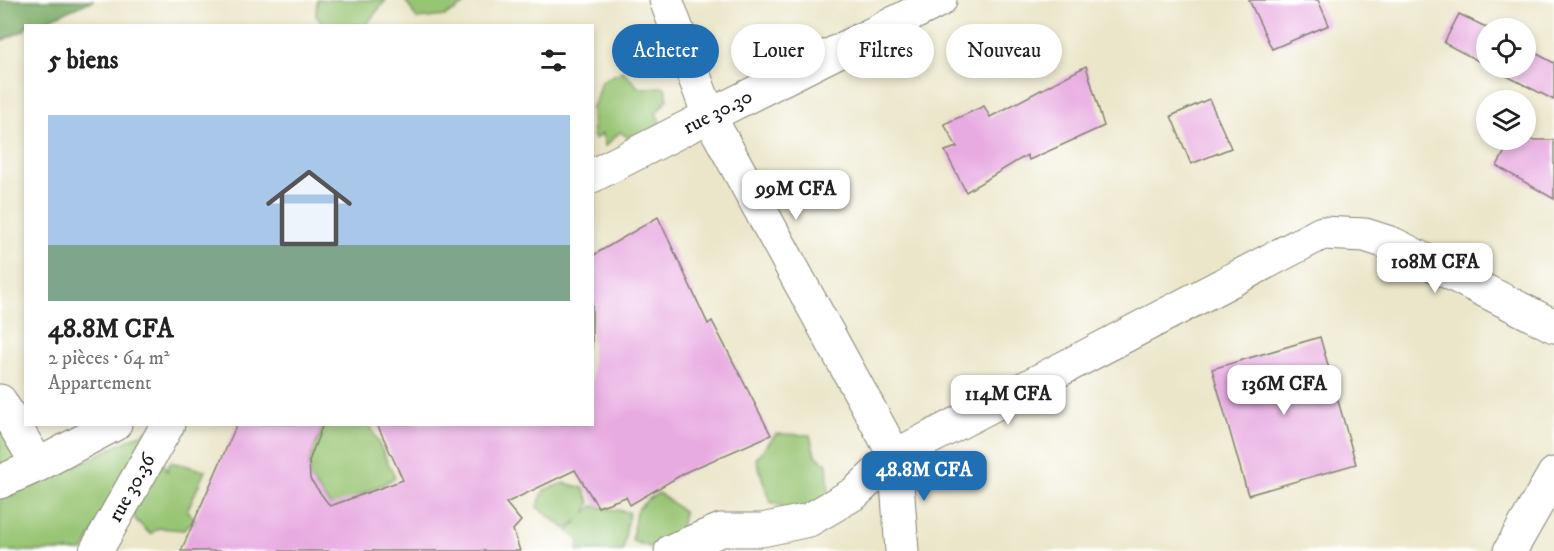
<!DOCTYPE html>
<html lang="fr">
<head>
<meta charset="utf-8">
<style>
	:root { --surface:#fff; --page:#f6f6f6; --text:#222; --muted:#767676; --line:#e0e0e0; --accent:#1f6fb2 }
	body { margin:0; font-family:"IM FELL DW Pica",serif; background:var(--page); color:var(--text); height:100vh; display:flex; flex-direction:column; font-size:22px; white-space:nowrap }
	* { box-sizing:border-box; margin:0 }
	p { font-size:20px; color:var(--muted) }
	.icon { flex:none; width:33px; height:33px; fill:none; stroke:currentColor; stroke-width:2; stroke-linecap:round; stroke-linejoin:round }
	.map { position:relative; flex:1; overflow:hidden }
	.sheet { position:absolute; left:24px; top:24px; width:570px; height:402px; display:flex; flex-direction:column; background:var(--surface); border-radius:0px; box-shadow:0 3px 9px #0003 }
	.sheet>* { flex:none }
	.banner { position:absolute; left:612px; top:24px; width:570px; height:54px; display:flex; gap:12px }
	.fabs { position:absolute; left:1476px; top:18px; display:grid; gap:12px }
	.fabs a { display:grid; place-items:center; width:60px; height:60px; border-radius:50%; background:var(--surface); box-shadow:0 3px 9px #0003; font-size:30px }
	.price { position:absolute; translate:-50% -51px; padding:0 14px; border-radius:12px; background:#fff; color:#222; font-size:20px; line-height:39px; filter:drop-shadow(0 2px 3px #0008) }
	.price::after { content:''; position:absolute; left:50%; top:36px; width:18px; height:14px; margin-left:-9px; background:inherit; clip-path:polygon(0 0,100% 0,50% 100%) }
	.price.selected { background:var(--accent); color:#fff }
	ul { padding:0; list-style:none }
	li { display:grid; align-content:center; gap:12px; height:318px; padding:0 24px }
	li+li { border-top:2px solid var(--line) }
	li span { display:grid; place-items:center; height:186px; border-radius:0px; color:#555 }
	li>.icon { margin-inline-start:auto }
	span .icon { width:108px; height:108px; fill:#fffc; stroke-width:1 }
	li b { font-size:26px }
	h2 { display:flex; justify-content:space-between; align-items:center; height:72px; padding:0 24px; font-size:26px }
	.pill { padding:0 21px; border-radius:27px; background:var(--surface); box-shadow:0 3px 9px #0003; font-size:21px; line-height:54px }
	.pill.selected { background:var(--accent); color:#fff }
	.map>svg:first-child { display:block }
	.green { fill:#98c573; stroke:#5a7048; stroke-width:1.5 }
	.forest { fill:#7aaa65; stroke:#4b6340; stroke-width:1.5 }
	.building { fill:#e8abe1 }
	.lines { fill:none; stroke-linecap:round; stroke-linejoin:round }
	.street-casing { stroke:#848172; stroke-width:35 }
	.street { stroke:#fff; stroke-width:33 }
	.labels { text-anchor:middle; dominant-baseline:central; stroke-width:6; stroke-linejoin:round; paint-order:stroke }
	.street-label { font-size:21px; fill:#1c1c1c; stroke:#fff }
</style>
</head>
<body>
<div class="map">
<svg width="1554" height="551" viewBox="0 0 1554 551">
	<rect width="100%" height="100%" fill="#fff"/>
	<filter id="ink" filterUnits="userSpaceOnUse"><feTurbulence type="fractalNoise" baseFrequency=".0167" numOctaves="2"/><feDisplacementMap in="SourceGraphic" scale="12" xChannelSelector="R" yChannelSelector="G"/><feConvolveMatrix kernelMatrix="1 2 1 2 8 2 1 2 1" color-interpolation-filters="sRGB"/></filter>
	<filter id="wash" filterUnits="userSpaceOnUse"><feTurbulence type="fractalNoise" baseFrequency=".008" numOctaves="4" result="noise"/><feDisplacementMap in="SourceGraphic" scale="24" xChannelSelector="R" yChannelSelector="G"/><feGaussianBlur stdDeviation="1.35" result="paint"/><feColorMatrix in="noise" values="0 0 0 0 0 0 0 0 0 0 0 0 0 0 0 0 0 1.4 0 .05"/><feComposite in="paint" operator="in"/></filter>
	<g filter="url(#wash)">
		<rect width="100%" height="100%" fill="#ebe6c9"/>
		<g class="green">
			<path d="M317 0H386L366 25 326 26 316 16Z"/>
			<path d="M405 0H464V5L445 16 417 19Z"/>
			<path d="M623 71 639 88 665 87 668 99 656 113 663 129 632 140 620 132 605 146 602 134 595 139 593 135 592 106 595 103 601 81Z"/>
			<path d="M323 425H370L395 478 333 509 310 479 309 461Z"/>
			<path d="M0 427 30 488 151 429 83 551H0Z"/>
			<path d="M776 434 810 435 815 455 827 464 829 496 797 512 770 502 756 459Z"/>
			<path d="M162 460 167 471 170 462 184 465 205 471 187 511 195 519 184 530 159 528 150 534 135 519 128 494Z"/>
			<path d="M564 483 583 488 590 502 585 513 593 506 629 512 623 551H578L579 541 568 531 577 521 566 529 537 507 544 490Z"/>
			<path d="M659 493 684 512 682 524 666 551H662L632 541 636 511 648 499Z"/>
		</g>
		<path class="forest" d="M0 0H94L35 25 26 26 25 30 0 41Z"/>
		<g id="blocks">
			<g class="building">
				<path d="M1249 0H1318L1329 25 1272 49Z"/>
				<path d="M1459 14 1488 28H1486V65L1444 43Z"/>
				<path d="M1526 48 1554 63V100L1491 68H1526Z"/>
				<path d="M1086 66 1104 126 1029 160 1027 155 966 192 945 151 957 147 944 124 984 106 990 117Z"/>
				<path d="M1209 99 1231 148 1191 164 1171 116Z"/>
				<path d="M1511 140H1554V199L1497 166Z"/>
				<path d="M658 217 708 324 712 321 771 435 688 471 630 505 626 497 598 507 575 470 506 503 521 521 513 530 520 551H181L237 424H323L309 461 310 479 330 506 403 480 377 424H592V256Z"/>
				<path d="M1320 337 1356 464 1248 495 1212 369Z"/>
			</g>
		</g>
	</g>
	<g filter="url(#ink)">
		<use href="#blocks" fill-opacity="0" stroke="#848172" stroke-width="1.5"/>
		<g class="lines">
			<g class="street-casing">
				<g id="street">
					<path d="M666 0 709 116 895 456 902 551"/>
					<path d="M592 176 709 116 940 0"/>
					<path d="M0 401 38 465"/>
					<path d="M0 482 38 465 115 424"/>
					<path d="M96 551 168 424"/>
					<path d="M671 551 721 530H762L809 520 855 493 895 456 1322 233 1365 235 1393 244 1554 326"/>
					<path d="M1510 551 1554 474"/>
				</g>
			</g>
			<use href="#street" class="street"/>
		</g>
	</g>
	<g class="labels">
		<g class="street-label">
			<text transform="translate(718 112) rotate(-27)">rue 30.30</text>
			<text transform="translate(132 488) rotate(-61)">rue 30.36</text>
		</g>
	</g>
</svg>
<div class="fabs">
<a><svg class="icon" aria-label="locate" viewBox="0 0 24 24"><circle cx="12" cy="12" r="6"/><path d="M12 2v4M12 18v4M2 12h4M18 12h4"/></svg></a>
<a><svg class="icon" aria-label="layers" viewBox="0 0 24 24"><path d="M12 4l9 5-9 5-9-5zM3 14l9 5 9-5"/></svg></a>
</div>
<b class="price" style="left:796px;top:221px">99M CFA</b>
<b class="price" style="left:1435px;top:294px">108M CFA</b>
<b class="price" style="left:1284px;top:416px">136M CFA</b>
<b class="price" style="left:1008px;top:426px">114M CFA</b>
<b class="price selected" style="left:924px;top:502px">48.8M CFA</b>
<div class="banner">
<a class="pill selected">Acheter</a>
<a class="pill">Louer</a>
<a class="pill">Filtres</a>
<a class="pill">Nouveau</a>
</div>
<section class="sheet">
<h2>5 biens<svg class="icon" aria-label="filters" viewBox="0 0 24 24"><path d="M4 7h16M4 17h16"/><circle cx="9" cy="7" r="2"/><circle cx="15" cy="17" r="2"/></svg></h2>
<ul>
<li><span style="background:linear-gradient(#a9c7e8 70%,#7fa58c 0)"><svg class="icon" aria-label="home" viewBox="0 0 24 24"><path d="M3 11l9-7 9 7M6 9v11h12V9"/></svg></span><div><b>48.8M CFA</b><p>2 pièces · 64 m²</p><p>Appartement</p></div></li>
</ul>
</section>
</div>
</body>
</html>
